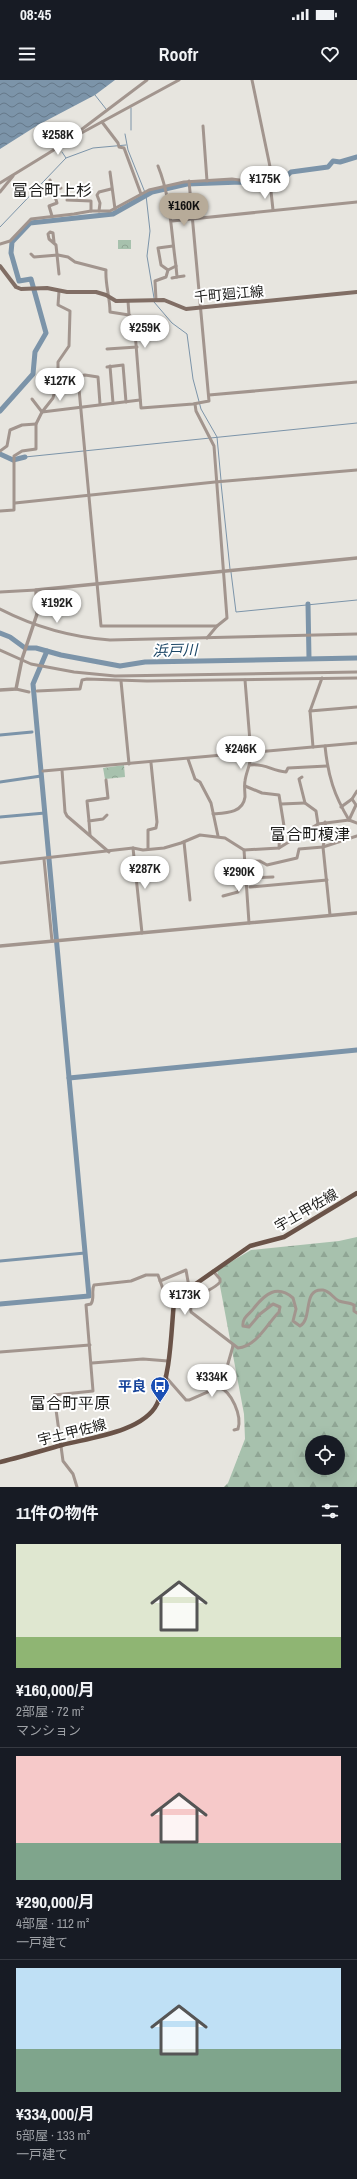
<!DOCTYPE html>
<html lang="ja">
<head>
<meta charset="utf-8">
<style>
	:root { --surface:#171b24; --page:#20242c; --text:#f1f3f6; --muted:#9ea1a6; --line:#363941; --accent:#b7ab99 }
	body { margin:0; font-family:"Archivo Narrow","Noto Sans JP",sans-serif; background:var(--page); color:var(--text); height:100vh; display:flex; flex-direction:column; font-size:15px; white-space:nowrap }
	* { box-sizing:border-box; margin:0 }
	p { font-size:13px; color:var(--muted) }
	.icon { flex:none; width:22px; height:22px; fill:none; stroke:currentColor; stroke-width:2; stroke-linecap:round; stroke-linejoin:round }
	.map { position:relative; height:1407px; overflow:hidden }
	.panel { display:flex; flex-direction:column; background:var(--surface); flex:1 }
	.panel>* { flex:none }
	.controls { position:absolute; left:305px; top:1355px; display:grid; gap:8px }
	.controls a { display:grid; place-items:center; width:40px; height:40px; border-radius:50%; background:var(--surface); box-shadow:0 4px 16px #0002; font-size:20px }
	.price { position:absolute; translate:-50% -34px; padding:0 9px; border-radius:14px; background:#fff; color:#222; font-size:13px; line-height:26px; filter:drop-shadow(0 1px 2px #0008) }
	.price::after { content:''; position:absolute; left:50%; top:24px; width:12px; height:9px; margin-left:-6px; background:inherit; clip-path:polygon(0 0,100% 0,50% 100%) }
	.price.active { background:var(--accent); color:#111 }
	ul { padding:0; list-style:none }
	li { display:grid; align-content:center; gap:8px; height:212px; padding:0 16px }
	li+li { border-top:1px solid var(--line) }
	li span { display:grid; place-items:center; height:124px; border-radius:0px; color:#555 }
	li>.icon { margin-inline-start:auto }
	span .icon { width:72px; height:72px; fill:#fffc; stroke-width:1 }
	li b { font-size:17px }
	h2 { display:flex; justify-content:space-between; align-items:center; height:48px; padding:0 16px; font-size:17px }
	.status { display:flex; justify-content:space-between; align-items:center; height:28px; padding:0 20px; background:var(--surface); direction:ltr }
	.status svg { height:11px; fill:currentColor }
	header { display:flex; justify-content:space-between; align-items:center; height:52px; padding:0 16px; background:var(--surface); font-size:18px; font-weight:800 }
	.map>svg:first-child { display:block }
	.forest { fill:url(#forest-firs); fill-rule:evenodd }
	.park { fill:url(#park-crowns) }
	.water { fill:url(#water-waves) }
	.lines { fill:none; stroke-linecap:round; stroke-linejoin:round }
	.stream { stroke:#7c94a9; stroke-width:1 }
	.canal { stroke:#7c94a9; stroke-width:3 }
	.river { stroke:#7c94a9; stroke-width:5 }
	.minor { stroke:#a2958e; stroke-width:3 }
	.tertiary { stroke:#a2958e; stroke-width:3.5 }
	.secondary { stroke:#816e65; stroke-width:4 }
	.primary { stroke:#6a5348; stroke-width:4.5 }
	.labels { text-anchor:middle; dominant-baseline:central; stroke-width:4; stroke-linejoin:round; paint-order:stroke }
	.street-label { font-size:14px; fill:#1b1b19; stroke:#fff }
	.transit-label { font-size:14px; font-weight:bold; fill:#164399; stroke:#fff; text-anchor:end }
	.water-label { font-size:15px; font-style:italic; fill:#1c4766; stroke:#fff }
	.quarter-label { font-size:16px; fill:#1b1b19; stroke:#fff }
</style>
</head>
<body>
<div class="status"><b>08:45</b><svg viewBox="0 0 49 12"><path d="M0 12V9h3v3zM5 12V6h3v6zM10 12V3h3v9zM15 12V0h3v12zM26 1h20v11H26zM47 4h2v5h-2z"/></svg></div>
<header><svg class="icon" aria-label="menu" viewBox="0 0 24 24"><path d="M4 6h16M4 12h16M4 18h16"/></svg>Roofr<svg class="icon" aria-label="heart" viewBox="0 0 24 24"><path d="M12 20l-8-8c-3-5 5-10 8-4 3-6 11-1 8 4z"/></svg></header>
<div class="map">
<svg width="357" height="1407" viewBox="0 0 357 1407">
	<defs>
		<pattern id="forest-firs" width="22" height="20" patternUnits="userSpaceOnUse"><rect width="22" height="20" fill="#a7c1ad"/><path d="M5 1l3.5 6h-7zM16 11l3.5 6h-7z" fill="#8fa594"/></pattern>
		<pattern id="park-crowns" width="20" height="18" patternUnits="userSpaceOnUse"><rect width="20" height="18" fill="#a7c1ad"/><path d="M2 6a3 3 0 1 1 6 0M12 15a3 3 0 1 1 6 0" fill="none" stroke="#8fa594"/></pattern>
		<pattern id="water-waves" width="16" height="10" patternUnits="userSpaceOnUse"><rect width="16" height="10" fill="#7c94a9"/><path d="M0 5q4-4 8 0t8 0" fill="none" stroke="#657889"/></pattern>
	</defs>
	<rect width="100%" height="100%" fill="#e7e5df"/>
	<path class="forest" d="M357 1157V1407H224L228 1403 245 1359 244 1334 217 1190 251 1170 339 1161ZM312 1362H338V1388H312Z"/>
	<g class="park">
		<rect x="118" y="160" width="13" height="9"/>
		<path d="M124 685 125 697 105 699 103 688Z"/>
	</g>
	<path class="water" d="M0 0H115L95 15 38 45 0 69Z"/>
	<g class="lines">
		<g class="stream">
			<path d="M95 15 106 29"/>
			<path d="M131 28V50"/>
			<path d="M42 44 57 63"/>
			<path d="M125 54 128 70 146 115 150 151 147 176 154 218"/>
			<path d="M66 78 93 68 126 65"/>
			<path d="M0 147 66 78 62 72"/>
			<path d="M154 222 172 243 187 254 193 299 201 329 217 357 221 400"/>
			<path d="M25 377 357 343"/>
			<path d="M221 403 230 489"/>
			<path d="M231 492 236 532 357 520"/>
		</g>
		<g class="canal">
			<path d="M0 655 32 652"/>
			<path d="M0 702 41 696"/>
			<path d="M0 737 45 733"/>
			<path d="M0 1181 85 1173"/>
		</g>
		<g class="river">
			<path d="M0 331 33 294 35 272 46 253 31 199 19 201 11 173 12 162 30 143 113 134 152 112 187 104 241 102 268 107 280 102 291 92 328 87 333 81 340 82 357 77"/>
			<path d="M0 374 13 380 25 377"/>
			<path d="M308 524 309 578"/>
			<path d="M0 553 10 557 25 568H36L61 575 120 586 145 582 357 578"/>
			<path d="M69 998 357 970"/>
			<path d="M0 1224 89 1216 33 604 47 571"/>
		</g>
		<g class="minor">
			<path d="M252 0 273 101"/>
			<path d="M102 42 118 63 119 67 124 68 141 114"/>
			<path d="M203 46 207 101"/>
			<path d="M74 57 179 0"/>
			<path d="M110 92 115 129"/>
			<path d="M50 100 57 123 49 126 52 136"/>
			<path d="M0 103 57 68 147 0"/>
			<path d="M53 110 61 108"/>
			<path d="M0 112 13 96"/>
			<path d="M67 120 91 121V131"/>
			<path d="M99 131 100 123 97 115 99 112 111 109"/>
			<path d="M172 141 357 122"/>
			<path d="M54 162 53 153 50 152 48 154 49 159 56 165 59 194"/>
			<path d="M0 164 10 161 31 139 74 134 91 131H110L149 110 184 102 232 99 262 103 270 102 273 130"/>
			<path d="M31 174 34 177 58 175 68 177 75 182 106 190C105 204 110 217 110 232L129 235"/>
			<path d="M168 190 161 185 158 168 173 166"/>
			<path d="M177 197 184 196"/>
			<path d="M172 198 177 197 176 186"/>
			<path d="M156 220 155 201 166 197 168 190 176 186C171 152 171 118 158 86"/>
			<path d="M128 221 129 235 134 239 141 328 193 324 209 321 189 101"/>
			<path d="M107 269 137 267"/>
			<path d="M110 286 113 323"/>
			<path d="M107 287 123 285 126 322"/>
			<path d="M58 300 85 295 98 297 100 324"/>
			<path d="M79 309 101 546H217"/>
			<path d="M209 315 357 302"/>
			<path d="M32 319 42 332"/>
			<path d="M195 324 196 331 214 366 227 538 217 546 207 558"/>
			<path d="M42 332 140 320"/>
			<path d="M0 371 7 366 10 350 22 345 36 344"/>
			<path d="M15 423 215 402 357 390"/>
			<path d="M0 431 14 430V376L22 371 36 369V344L42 332 53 318 58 298V282L69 266 70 231 58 225 59 211"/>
			<path d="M0 512 36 510"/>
			<path d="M0 529C35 547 71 557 110 560L357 554"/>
			<path d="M0 570 31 584 74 592 115 596 357 592"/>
			<path d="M322 598 310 631 357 627"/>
			<path d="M121 601 129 684"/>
			<path d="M16 609 29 612"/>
			<path d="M37 611 80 609 82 600 87 599 147 601 357 598"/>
			<path d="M310 631 313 667"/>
			<path d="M325 666C328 696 334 715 349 740"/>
			<path d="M188 679 195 699 200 702 211 723 218 756"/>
			<path d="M250 685C266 683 271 691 286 692L288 688 327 686"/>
			<path d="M62 690 65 732 67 736 109 772"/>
			<path d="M43 691 357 663"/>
			<path d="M302 697 299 699 305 723 316 731 318 744"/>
			<path d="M245 706 262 713 279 715 284 746 280 747 279 768"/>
			<path d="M281 724 305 723"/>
			<path d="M341 727 352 719 357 711"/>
			<path d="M213 734C226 733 243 733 245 717 245 712 244 706 245 701 246 692 251 684 251 674L245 600"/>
			<path d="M349 740 356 725 352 719"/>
			<path d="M89 741 87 721 108 718 106 700"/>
			<path d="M325 742 326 751 323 767 330 835"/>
			<path d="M90 755 89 741 103 739 107 735"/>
			<path d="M184 762 190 820"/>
			<path d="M133 768 142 853"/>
			<path d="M148 769V750L156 748 157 742 151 683"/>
			<path d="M244 770 249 843"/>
			<path d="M44 779 52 861"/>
			<path d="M244 782 260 781 267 785 297 778 299 769 323 767 357 756"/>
			<path d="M254 782 257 798"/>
			<path d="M0 783 133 768 143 770 164 768 181 763 200 755 225 758 244 770 279 768 318 744 349 740 357 743"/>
			<path d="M246 798 273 797"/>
			<path d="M250 807 327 800"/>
			<path d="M223 816 238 812 245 794"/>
			<path d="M213 1191 220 1199V1202C213 1212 188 1214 191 1232L238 1268C256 1267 267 1244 279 1232L280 1227 273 1224 260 1234 249 1247 243 1246C242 1237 250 1234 254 1228 265 1214 277 1204 293 1218L296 1229 293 1241 300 1246C313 1239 302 1208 323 1210 330 1211 333 1218 339 1221 344 1223 349 1222 354 1225V1231L357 1233"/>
			<path d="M160 1201 186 1190 189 1207"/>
			<path d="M0 1272 90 1265"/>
			<path d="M92 1283 143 1279 168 1281"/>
			<path d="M165 1296 186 1320H189L228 1303 227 1287 233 1266"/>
			<path d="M218 1307C232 1311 242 1336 238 1349L234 1350"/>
			<path d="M77 1407 73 1394 63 1381 54 1315 93 1311 86 1225 91 1224C95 1218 91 1211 94 1205L131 1201 146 1195H158L163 1209 172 1210 179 1216"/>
		</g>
		<g class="tertiary">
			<path d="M0 610 16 609 22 579 37 534 36 510 357 478"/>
			<path d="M0 866 357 833"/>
		</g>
		<path class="secondary" d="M0 186 16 207 21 209 47 208 67 212H96L106 215 116 221 164 220 186 229 357 212"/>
		<path class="primary" d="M0 1382C21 1377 41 1371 62 1365 89 1358 143 1352 157 1324 171 1296 171 1252 174 1222L177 1217 250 1166 284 1157 357 1113"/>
	</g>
	<defs>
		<g id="bus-pin" transform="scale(1)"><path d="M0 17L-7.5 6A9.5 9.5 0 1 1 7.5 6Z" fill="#1a4fb4" stroke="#fff"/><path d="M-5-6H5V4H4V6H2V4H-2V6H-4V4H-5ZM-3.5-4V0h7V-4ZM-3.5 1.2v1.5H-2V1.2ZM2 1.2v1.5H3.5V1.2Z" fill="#fff"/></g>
	</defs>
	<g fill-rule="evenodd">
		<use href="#bus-pin" x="160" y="1306"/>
	</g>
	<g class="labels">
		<g class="street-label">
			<text transform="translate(229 214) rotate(-5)">千町廻江線</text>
			<text transform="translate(306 1130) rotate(-30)">宇土甲佐線</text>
			<text transform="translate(72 1352) rotate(-14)">宇土甲佐線</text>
		</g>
		<g class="transit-label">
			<text x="146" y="1306">平良</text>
		</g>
		<g class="water-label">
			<text transform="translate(175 570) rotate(-1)">浜戸川</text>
		</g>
		<g class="quarter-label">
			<text x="52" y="110">富合町上杉</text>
			<text x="310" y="754">富合町榎津</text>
			<text x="70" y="1323">富合町平原</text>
		</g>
	</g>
</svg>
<div class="controls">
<a><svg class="icon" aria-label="locate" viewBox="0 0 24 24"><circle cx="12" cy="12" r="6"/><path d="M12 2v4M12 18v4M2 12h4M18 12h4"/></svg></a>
</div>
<b class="price" style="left:58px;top:76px">¥258K</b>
<b class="price" style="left:265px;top:120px">¥175K</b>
<b class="price active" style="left:184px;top:147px">¥160K</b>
<b class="price" style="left:145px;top:269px">¥259K</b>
<b class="price" style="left:60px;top:322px">¥127K</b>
<b class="price" style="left:57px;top:544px">¥192K</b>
<b class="price" style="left:241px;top:690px">¥246K</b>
<b class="price" style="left:145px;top:810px">¥287K</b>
<b class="price" style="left:239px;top:813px">¥290K</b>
<b class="price" style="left:185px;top:1236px">¥173K</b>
<b class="price" style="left:212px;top:1318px">¥334K</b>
</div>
<section class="panel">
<h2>11件の物件<svg class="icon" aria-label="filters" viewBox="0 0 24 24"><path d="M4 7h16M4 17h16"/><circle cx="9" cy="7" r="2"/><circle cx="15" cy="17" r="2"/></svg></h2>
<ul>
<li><span style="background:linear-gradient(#dfe7d0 75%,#8fb573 0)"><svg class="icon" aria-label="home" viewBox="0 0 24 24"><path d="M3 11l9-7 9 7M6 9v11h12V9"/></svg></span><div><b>¥160,000/月</b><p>2部屋 · 72 m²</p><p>マンション</p></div></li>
<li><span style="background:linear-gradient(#f6c9c9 70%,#7fa58c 0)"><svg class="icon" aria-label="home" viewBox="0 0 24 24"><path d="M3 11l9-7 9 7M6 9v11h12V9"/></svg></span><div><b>¥290,000/月</b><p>4部屋 · 112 m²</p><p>一戸建て</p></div></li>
<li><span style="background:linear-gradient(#bfe0f5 65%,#7fa58c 0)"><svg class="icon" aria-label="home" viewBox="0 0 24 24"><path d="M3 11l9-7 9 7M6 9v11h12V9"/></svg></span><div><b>¥334,000/月</b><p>5部屋 · 133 m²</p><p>一戸建て</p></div></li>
</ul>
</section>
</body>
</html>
